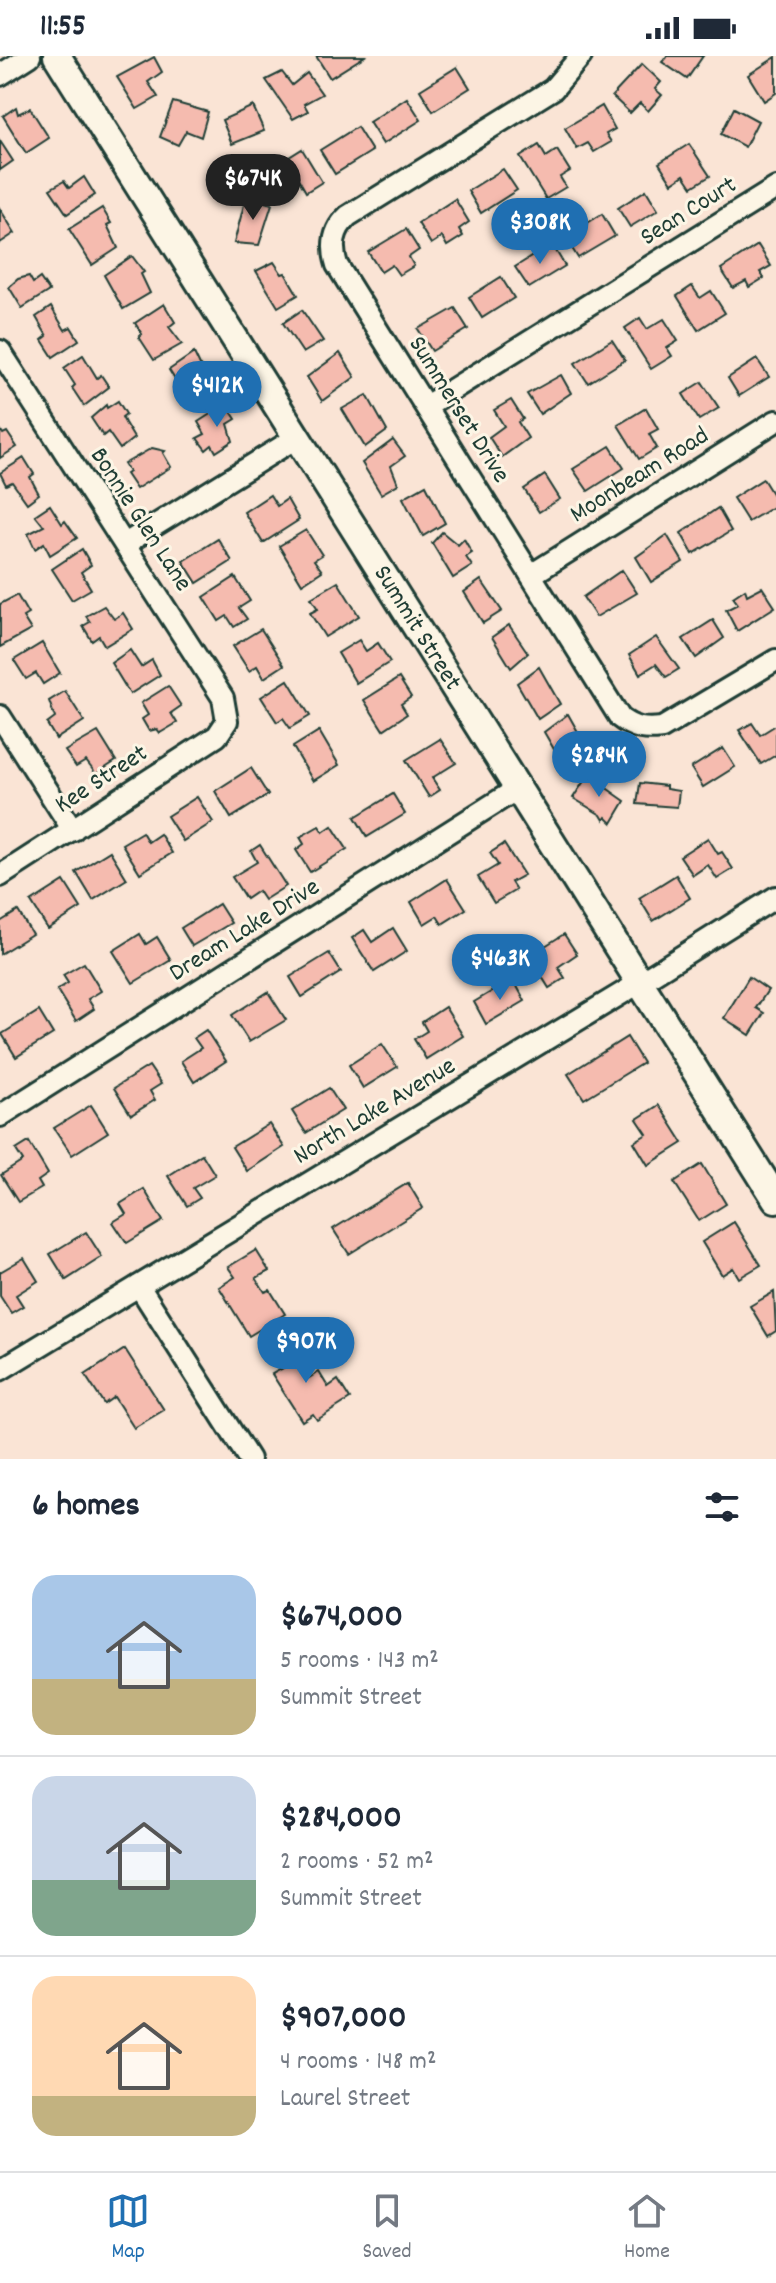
<!DOCTYPE html>
<html lang="en">
<head>
<meta charset="utf-8">
<style>
	:root { --surface:#fff; --page:#f6f6f7; --text:#1f2937; --muted:#747a83; --line:#e0e1e3; --accent:#1f6fb2 }
	body { margin:0; font-family:Dekko,sans-serif; background:var(--page); color:var(--text); height:100vh; display:flex; flex-direction:column; font-size:30px; white-space:nowrap }
	* { box-sizing:border-box; margin:0 }
	p { font-size:26px; color:var(--muted) }
	.icon { flex:none; width:44px; height:44px; fill:none; stroke:currentColor; stroke-width:2; stroke-linecap:round; stroke-linejoin:round }
	.map { position:relative; height:1403px; overflow:hidden }
	.sheet { display:flex; flex-direction:column; background:var(--surface); flex:1 }
	.sheet>* { flex:none }
	.price { position:absolute; translate:-50% -68px; padding:0 18px; border-radius:28px; background:var(--accent); color:#fff; font-size:26px; line-height:52px; filter:drop-shadow(0 2px 4px #0008) }
	.price::after { content:''; position:absolute; left:50%; top:48px; width:24px; height:18px; margin-left:-12px; background:inherit; clip-path:polygon(0 0,100% 0,50% 100%) }
	.price.current { background:#222; color:#fff }
	ul { padding:0; list-style:none }
	li { display:flex; align-items:center; gap:24px; height:200px; padding:0 32px }
	li+li { border-top:2px solid var(--line) }
	li span { display:grid; place-items:center; flex:none; width:224px; height:160px; border-radius:24px; color:#555 }
	li>.icon { margin-inline-start:auto }
	span .icon { width:96px; height:96px; fill:#fffc; stroke-width:1 }
	li b { font-size:34px }
	h2 { display:flex; justify-content:space-between; align-items:center; height:96px; padding:0 32px; font-size:34px }
	.status { display:flex; justify-content:space-between; align-items:center; height:56px; padding:0 40px; background:var(--surface); direction:ltr }
	.status svg { height:22px; fill:currentColor }
	.tabs { display:flex; justify-content:space-around; align-items:center; height:112px; border-top:2px solid var(--line); background:var(--surface); font-size:22px; color:var(--muted) }
	.tabs a { display:grid; justify-items:center; gap:4px }
	.tabs .current { color:var(--accent) }
	.map>svg:first-child { display:block }
	.building { fill:#f5bbaf; stroke:#1f3d34; stroke-width:2 }
	.lines { fill:none; stroke-linecap:round; stroke-linejoin:round }
	.minor-casing { stroke:#1f3d34; stroke-width:26 }
	.tertiary-casing { stroke:#1f3d34; stroke-width:32 }
	.minor { stroke:#fcf5e5; stroke-width:20 }
	.tertiary { stroke:#fcf5e5; stroke-width:26 }
	.labels { text-anchor:middle; dominant-baseline:central; stroke-width:6; stroke-linejoin:round; paint-order:stroke }
	.street-label { font-size:26px; fill:#1f3d34; stroke:#fcf5e5 }
</style>
</head>
<body>
<div class="status"><b>11:55</b><svg viewBox="0 0 49 12"><path d="M0 12V9h3v3zM5 12V6h3v6zM10 12V3h3v9zM15 12V0h3v12zM26 1h20v11H26zM47 4h2v5h-2z"/></svg></div>
<div class="map">
<svg width="776" height="1403" viewBox="0 0 776 1403">
	<rect width="100%" height="100%" fill="#fae4d5"/>
	<filter id="ink" filterUnits="userSpaceOnUse"><feTurbulence type="fractalNoise" baseFrequency=".0125" numOctaves="2"/><feDisplacementMap in="SourceGraphic" scale="16" xChannelSelector="R" yChannelSelector="G"/><feConvolveMatrix kernelMatrix="1 2 1 2 8 2 1 2 1" color-interpolation-filters="sRGB"/></filter>
	<g filter="url(#ink)">
		<g class="building">
			<path d="M316 0H365L330 22Z"/>
			<path d="M667 0H703L687 23 662 6Z"/>
			<path d="M154 1 162 16 148 26 158 41 137 53 117 21Z"/>
			<path d="M776 1V37L764 45 748 19Z"/>
			<path d="M642 8 661 26 655 33 662 39 648 55 640 47 630 57 612 40Z"/>
			<path d="M457 11 470 32 433 55 420 34Z"/>
			<path d="M282 16 292 29 307 17 322 38 304 48 308 55 293 63 266 24Z"/>
			<path d="M407 42 421 64 383 88 369 66Z"/>
			<path d="M173 46 208 56 201 81 186 75 178 89 160 81Z"/>
			<path d="M253 50 264 75 232 88 222 64Z"/>
			<path d="M602 50 615 73 606 78 611 86 594 96 588 87 577 93 565 72Z"/>
			<path d="M16 51 18 58 30 52 49 82 26 97 3 60Z"/>
			<path d="M734 52 758 65 745 91 721 78Z"/>
			<path d="M357 71 372 95 335 118 320 94Z"/>
			<path d="M0 85 13 105 0 114Z"/>
			<path d="M689 88 710 120 692 131 684 119 672 127 659 107Z"/>
			<path d="M539 89 546 101 557 94 570 115 560 121 566 131 546 143 520 101Z"/>
			<path d="M302 93 322 126 306 136 299 124 283 134 270 113Z"/>
			<path d="M503 113 517 134 481 157 468 135Z"/>
			<path d="M84 121 95 139 67 158 50 133 64 125 69 132Z"/>
			<path d="M646 134 658 154 630 171 618 152Z"/>
			<path d="M246 141 272 148 259 189 234 187Z"/>
			<path d="M455 143 469 166 459 173 463 180 447 190 442 181 431 188 418 167Z"/>
			<path d="M102 152 111 167 107 169 118 192 92 209 69 173Z"/>
			<path d="M0 153 15 177 0 187Z"/>
			<path d="M602 158 615 180 578 202 565 181Z"/>
			<path d="M406 173 419 194 409 201 414 210 399 219 392 209 381 216 368 196Z"/>
			<path d="M552 188 565 210 529 232 515 211Z"/>
			<path d="M758 189 771 210 760 216 764 222 749 231 746 225 733 232 721 213Z"/>
			<path d="M132 200 144 216 141 218 150 237 123 253 104 219Z"/>
			<path d="M274 206 282 218 285 217 298 239 278 251 256 215Z"/>
			<path d="M29 220 33 227 40 222 49 235 22 252 9 231 18 223Z"/>
			<path d="M501 221 514 242 482 262 469 241Z"/>
			<path d="M692 230 700 242 711 235 725 257 698 274 677 240Z"/>
			<path d="M164 248 175 266 169 271 182 288 154 304 139 281 142 278 135 267Z"/>
			<path d="M51 251 65 274 71 271 79 284 53 301 42 284 47 280 36 261Z"/>
			<path d="M455 252 468 273 432 295 418 273Z"/>
			<path d="M302 254 323 285 303 297 283 267Z"/>
			<path d="M640 262 647 273 664 263 678 285 667 292 672 300 651 313 625 272Z"/>
			<path d="M612 284 625 304 588 327 575 307Z"/>
			<path d="M194 297 212 335 195 344 182 323 177 327 169 314Z"/>
			<path d="M340 297 355 321 322 345 307 321Z"/>
			<path d="M83 299 97 322 101 319 109 331 84 350 72 332 75 329 64 312Z"/>
			<path d="M757 303 769 321 739 340 728 322Z"/>
			<path d="M561 319 571 337 540 358 527 338Z"/>
			<path d="M702 326 719 352 699 364 683 338Z"/>
			<path d="M367 339 387 375 365 391 342 353Z"/>
			<path d="M511 344 523 363 518 366 528 382 502 401 489 381 504 370 494 354Z"/>
			<path d="M118 345 126 358 122 361 125 367 134 382 120 393 108 376 103 380 91 362 106 349 107 352Z"/>
			<path d="M226 348 236 363 228 368 233 385 216 396 212 389 206 394 197 382 205 378 198 366Z"/>
			<path d="M646 352 658 373 649 378 657 392 639 403 618 369Z"/>
			<path d="M0 373 3 378 7 376 17 391 0 402Z"/>
			<path d="M393 384 405 400 391 410 398 428 381 438 362 407Z"/>
			<path d="M610 390 624 412 588 435 573 413Z"/>
			<path d="M152 392 165 395 163 397 171 411 136 433 126 418 129 416 124 408Z"/>
			<path d="M24 402 34 418 30 421 39 438 27 447 12 426 6 429 0 417Z"/>
			<path d="M545 419 560 443 539 456 524 433Z"/>
			<path d="M763 423 776 444V449L748 466 733 442Z"/>
			<path d="M426 429 445 467 423 480 403 442Z"/>
			<path d="M270 439 277 450 287 443 299 464 263 487 244 456Z"/>
			<path d="M50 449 62 468 65 465 77 482 50 499 44 487 35 493 28 478 44 470 35 459Z"/>
			<path d="M718 452 731 475 693 498 681 477Z"/>
			<path d="M306 474 322 499 314 504 322 515 302 528 279 490Z"/>
			<path d="M442 476 458 489 464 483 472 497 466 501 472 510 453 522 432 487Z"/>
			<path d="M667 479 683 506 651 526 636 501Z"/>
			<path d="M218 483 232 505 197 527 183 505Z"/>
			<path d="M82 493 91 509 81 516 91 533 72 544 52 513Z"/>
			<path d="M622 514 637 537 596 561 583 541Z"/>
			<path d="M235 521 250 545 239 552 247 563 234 571 227 560 219 565 204 541Z"/>
			<path d="M481 524 502 555 483 567 464 536Z"/>
			<path d="M338 526 359 560 325 581 310 557 318 553 311 542Z"/>
			<path d="M762 531 775 551 737 575 726 554 738 548 733 541 745 533 747 539Z"/>
			<path d="M17 539 28 558 23 561 31 574 0 591V548Z"/>
			<path d="M104 550 114 563 123 557 133 573 105 590 99 580 92 585 83 570 90 566 86 560Z"/>
			<path d="M713 564 724 582 696 602 683 583Z"/>
			<path d="M509 569 528 597 511 612 492 581Z"/>
			<path d="M261 573 284 609 264 622 257 610 249 615 233 590Z"/>
			<path d="M656 581 679 613 666 621 656 608 640 618 629 599Z"/>
			<path d="M359 584 366 595 378 587 390 606 356 627 338 597Z"/>
			<path d="M42 587 60 617 43 628 36 617 26 623 14 604Z"/>
			<path d="M130 594 141 611 152 604 160 619 130 638 111 607Z"/>
			<path d="M539 611 560 648 538 663 517 627Z"/>
			<path d="M399 622 411 641 401 648 407 658 383 674 364 644Z"/>
			<path d="M288 624 310 660 290 672 283 662 277 666 261 641Z"/>
			<path d="M168 630 181 650 171 657 177 667 160 677 157 673 149 675 142 663 148 659 141 647Z"/>
			<path d="M65 635 84 665 56 683 47 668 55 662 49 645Z"/>
			<path d="M568 658 591 699 566 714 544 676Z"/>
			<path d="M752 667 760 679 776 669V699L761 708 739 674Z"/>
			<path d="M319 675 339 709 313 725 293 691Z"/>
			<path d="M98 676 116 705 96 718 86 705 76 711 65 695Z"/>
			<path d="M440 683 456 707 432 722 440 734 429 741 406 704Z"/>
			<path d="M723 692 735 711 703 731 691 712Z"/>
			<path d="M251 712 268 739 231 762 215 735Z"/>
			<path d="M588 719 625 745 612 767 606 761 604 764 601 759 573 742Z"/>
			<path d="M640 727 666 730V733L679 735 677 751 637 748Z"/>
			<path d="M393 738 405 758 367 781 355 761Z"/>
			<path d="M197 741 213 766 183 785 167 760Z"/>
			<path d="M319 770 323 776 332 770 347 793 310 816 296 794 304 788 300 781Z"/>
			<path d="M142 776 148 786 160 778 172 797 140 817 122 788Z"/>
			<path d="M708 782 718 798 722 796 733 813 717 823 708 809 693 819 680 800Z"/>
			<path d="M504 788 524 819 511 826 516 834 494 847 478 821 498 809 490 797Z"/>
			<path d="M260 789 286 830 264 844 258 835 246 843 232 821 257 806 251 795Z"/>
			<path d="M110 795 127 823 93 844 76 816Z"/>
			<path d="M676 819 690 842 653 865 639 842Z"/>
			<path d="M447 823 466 853 442 868 437 860 424 868 411 846Z"/>
			<path d="M64 825 81 852 48 873 31 846Z"/>
			<path d="M219 848 231 867 192 890 181 872Z"/>
			<path d="M18 855 32 878 0 898V866Z"/>
			<path d="M393 872 407 895 374 916 352 882 364 874 372 886Z"/>
			<path d="M140 878 146 888 157 881 171 904 133 927 113 895Z"/>
			<path d="M564 878 577 898 558 911 565 922 549 932 529 900Z"/>
			<path d="M329 897 341 916 302 941 290 921Z"/>
			<path d="M84 907 101 935 88 943 94 953 76 965 57 934 68 927 63 919Z"/>
			<path d="M749 921 768 934 756 952 764 957 750 979 724 962Z"/>
			<path d="M513 923 525 945 486 968 474 946Z"/>
			<path d="M268 936 286 964 249 986 232 959Z"/>
			<path d="M445 951 463 980 426 1003 414 983 427 975 422 966Z"/>
			<path d="M39 955 53 978 16 1001 2 978Z"/>
			<path d="M206 974 226 1005 194 1026 181 1005 201 992 194 982Z"/>
			<path d="M627 981 643 1007 584 1043 568 1018Z"/>
			<path d="M382 988 397 1011 363 1032 349 1009Z"/>
			<path d="M149 1010 161 1028 150 1035 155 1044 131 1059 114 1032Z"/>
			<path d="M329 1032 343 1054 306 1077 292 1055Z"/>
			<path d="M91 1049 108 1076 72 1099 54 1072Z"/>
			<path d="M659 1049 683 1087 648 1109 634 1086 647 1078 637 1063Z"/>
			<path d="M269 1068 284 1091 247 1115 232 1091Z"/>
			<path d="M29 1086 48 1118 38 1125 42 1132 18 1146 1 1119 23 1105 16 1094Z"/>
			<path d="M202 1098 215 1119 193 1132 200 1142 187 1150 168 1120Z"/>
			<path d="M702 1108 726 1148 699 1165 674 1126Z"/>
			<path d="M408 1127 423 1152 349 1198 333 1173Z"/>
			<path d="M144 1133 163 1165 127 1187 113 1166 126 1158 120 1148Z"/>
			<path d="M734 1166 761 1209 739 1222 733 1212 722 1219 702 1186Z"/>
			<path d="M86 1176 102 1201 66 1224 50 1198Z"/>
			<path d="M256 1194 269 1215 256 1222 265 1236 270 1234 285 1258 249 1280 219 1231 235 1221 228 1211Z"/>
			<path d="M24 1202 38 1225 16 1239 23 1250 11 1257 0 1240V1216Z"/>
			<path d="M774 1236 776 1275 768 1280 750 1250Z"/>
			<path d="M297 1284 309 1302 300 1308 309 1322 319 1316 328 1331 338 1324 350 1343 317 1364 313 1358 302 1365 272 1318 283 1312 275 1298Z"/>
			<path d="M125 1293 164 1354 134 1372 114 1341 104 1348 85 1319Z"/>
		</g>
		<g class="lines">
			<g class="minor-casing">
				<g id="minor">
					<path d="M581 0 553 33 348 160C333 174 331 190 337 209L620 662C634 673 645 674 662 672L776 604"/>
					<path d="M0 19 30 0"/>
					<path d="M0 295 223 642 227 665 217 680 0 820"/>
					<path d="M426 350 776 132"/>
					<path d="M125 488 296 382"/>
					<path d="M531 519 776 365"/>
					<path d="M0 660 73 774"/>
					<path d="M0 1060 517 733"/>
					<path d="M139 1230 249 1403"/>
					<path d="M0 1314 639 927 776 841"/>
				</g>
			</g>
			<g class="tertiary-casing">
				<g id="tertiary">
					<path id="s1" d="M57 0 776 1143"/>
				</g>
			</g>
			<use href="#minor" class="minor"/>
			<use href="#tertiary" class="tertiary"/>
		</g>
	</g>
	<g class="labels">
		<g class="street-label">
			<text transform="translate(689 156) rotate(-32)">Sean Court</text>
			<text transform="translate(458 354) rotate(58)">Summerset Drive</text>
			<text transform="translate(640 420) rotate(-32)">Moonbeam Road</text>
			<text transform="translate(140 464) rotate(57)">Bonnie Glen Lane</text>
			<text stroke="none"><textPath href="#s1" startOffset="676">Summit Street</textPath></text>
			<text transform="translate(102 724) rotate(-33)">Kee Street</text>
			<text transform="translate(245 875) rotate(-32)">Dream Lake Drive</text>
			<text transform="translate(375 1056) rotate(-31)">North Lake Avenue</text>
		</g>
	</g>
</svg>
<b class="price current" style="left:253px;top:166px">$674K</b>
<b class="price" style="left:540px;top:210px">$308K</b>
<b class="price" style="left:217px;top:373px">$412K</b>
<b class="price" style="left:599px;top:743px">$284K</b>
<b class="price" style="left:500px;top:946px">$463K</b>
<b class="price" style="left:306px;top:1329px">$907K</b>
</div>
<section class="sheet">
<h2>6 homes<svg class="icon" aria-label="filters" viewBox="0 0 24 24"><path d="M4 7h16M4 17h16"/><circle cx="9" cy="7" r="2"/><circle cx="15" cy="17" r="2"/></svg></h2>
<ul>
<li><span style="background:linear-gradient(#a9c7e8 65%,#c2b280 0)"><svg class="icon" aria-label="home" viewBox="0 0 24 24"><path d="M3 11l9-7 9 7M6 9v11h12V9"/></svg></span><div><b>$674,000</b><p>5 rooms · 143 m²</p><p>Summit Street</p></div></li>
<li><span style="background:linear-gradient(#c9d6e8 65%,#7fa58c 0)"><svg class="icon" aria-label="home" viewBox="0 0 24 24"><path d="M3 11l9-7 9 7M6 9v11h12V9"/></svg></span><div><b>$284,000</b><p>2 rooms · 52 m²</p><p>Summit Street</p></div></li>
<li><span style="background:linear-gradient(#ffd9b3 75%,#c2b280 0)"><svg class="icon" aria-label="home" viewBox="0 0 24 24"><path d="M3 11l9-7 9 7M6 9v11h12V9"/></svg></span><div><b>$907,000</b><p>4 rooms · 148 m²</p><p>Laurel Street</p></div></li>
</ul>
</section>
<nav class="tabs">
<a class="current"><svg class="icon" aria-label="map" viewBox="0 0 24 24"><path d="M3 6l6-2 6 2 6-2v14l-6 2-6-2-6 2zM9 4v14M15 6v14"/></svg>Map</a>
<a><svg class="icon" aria-label="saved" viewBox="0 0 24 24"><path d="M7 4h10v16l-5-4-5 4z"/></svg>Saved</a>
<a><svg class="icon" aria-label="home" viewBox="0 0 24 24"><path d="M3 11l9-7 9 7M6 9v11h12V9"/></svg>Home</a>
</nav>
</body>
</html>
